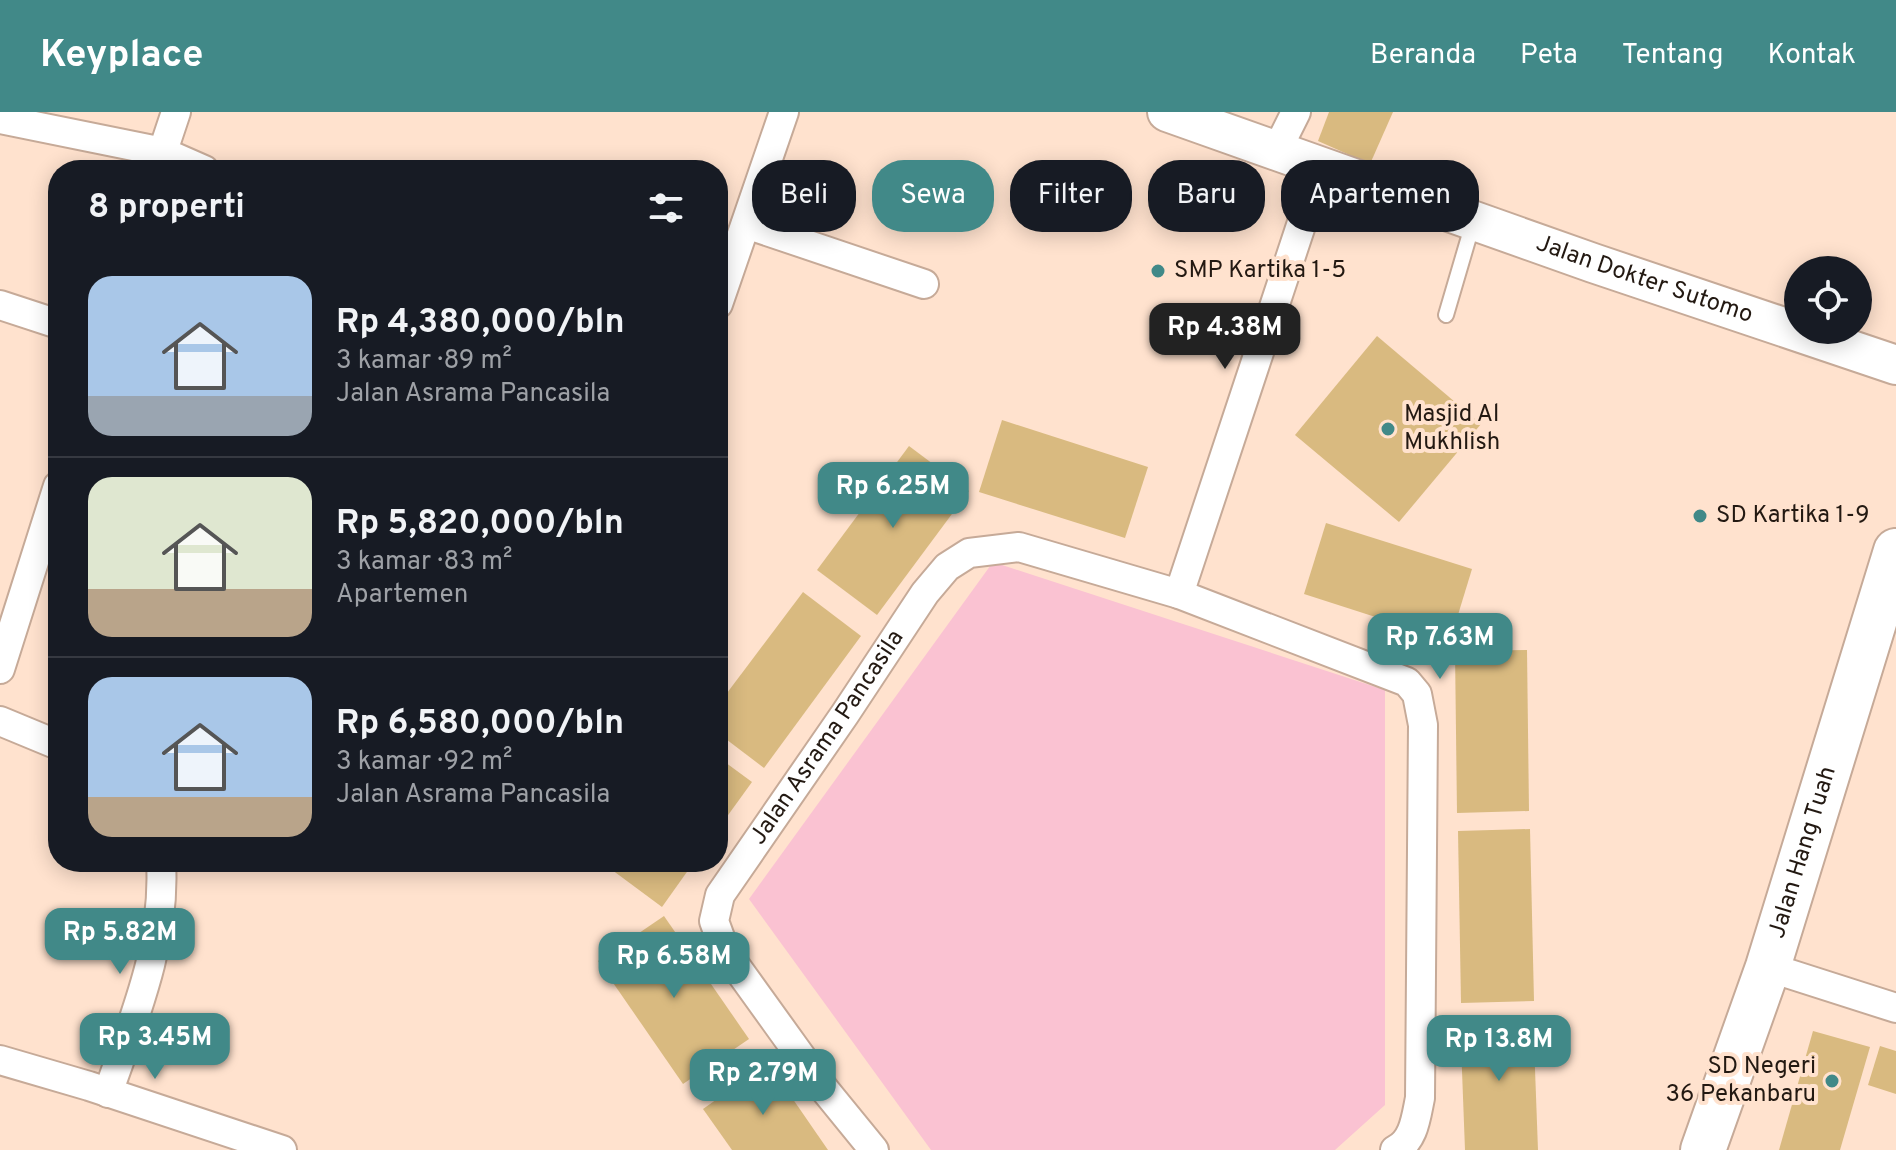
<!DOCTYPE html>
<html lang="id">
<head>
<meta charset="utf-8">
<style>
	:root { --surface:#171b24; --page:#242831; --text:#f1f3f6; --muted:#9ea1a6; --line:#363941; --accent:#418988 }
	body { margin:0; font-family:Overpass,sans-serif; background:var(--page); color:var(--text); height:100vh; display:flex; flex-direction:column; font-size:30px; white-space:nowrap }
	* { box-sizing:border-box; margin:0 }
	p { font-size:26px; color:var(--muted) }
	.icon { flex:none; width:44px; height:44px; fill:none; stroke:currentColor; stroke-width:2; stroke-linecap:round; stroke-linejoin:round }
	.map { position:relative; flex:1; overflow:hidden }
	.details { position:absolute; left:48px; top:48px; width:680px; height:712px; display:flex; flex-direction:column; background:var(--surface); border-radius:32px; box-shadow:0 4px 20px #0003 }
	.details>* { flex:none }
	.hud { position:absolute; left:752px; top:48px; width:760px; height:72px; display:flex; gap:16px }
	.tools { position:absolute; left:1784px; top:144px; display:grid; gap:16px }
	.tools a { display:grid; place-items:center; width:88px; height:88px; border-radius:50%; background:var(--surface); box-shadow:0 4px 20px #0003; font-size:40px }
	.price { position:absolute; translate:-50% -68px; padding:0 18px; border-radius:16px; background:var(--accent); color:#fff; font-size:26px; line-height:52px; filter:drop-shadow(0 2px 4px #0008) }
	.price::after { content:''; position:absolute; left:50%; top:48px; width:24px; height:18px; margin-left:-12px; background:inherit; clip-path:polygon(0 0,100% 0,50% 100%) }
	.price.selected { background:#222; color:#fff }
	ul { padding:0; list-style:none }
	li { display:flex; align-items:center; gap:24px; height:200px; padding:0 40px }
	li+li { border-top:2px solid var(--line) }
	li span { display:grid; place-items:center; flex:none; width:224px; height:160px; border-radius:24px; color:#555 }
	li>.icon { margin-inline-start:auto }
	span .icon { width:96px; height:96px; fill:#fffc; stroke-width:1 }
	li b { font-size:34px }
	h2 { display:flex; justify-content:space-between; align-items:center; height:96px; padding:0 40px; font-size:34px }
	.chip { padding:0 28px; border-radius:32px; background:var(--surface); box-shadow:0 4px 20px #0003; font-size:28px; line-height:72px }
	.chip.selected { background:var(--accent); color:#fff }
	header { display:flex; align-items:center; gap:48px; box-sizing:border-box; height:112px; padding:0 40px; background:var(--accent); color:#fff }
	header strong { font-size:38px }
	nav { display:flex; gap:44px; margin-inline-start:auto; font-size:28px }
	.map>svg:first-child { display:block }
	.green { fill:#fac2d2 }
	.building { fill:#d9ba80 }
	.lines { fill:none; stroke-linecap:round; stroke-linejoin:round }
	.service-casing { stroke:#c6aa98; stroke-width:18 }
	.minor-casing { stroke:#c6aa98; stroke-width:32 }
	.secondary-casing { stroke:#c6aa98; stroke-width:42 }
	.primary-casing { stroke:#c6aa98; stroke-width:48 }
	.service { stroke:#fff; stroke-width:14 }
	.minor { stroke:#fff; stroke-width:28 }
	.secondary { stroke:#fff; stroke-width:38 }
	.primary { stroke:#fff; stroke-width:44 }
	.poi-dot { fill:#418988; stroke:#ffe2ce; stroke-width:3 }
	.labels { text-anchor:middle; dominant-baseline:central; stroke-width:8; stroke-linejoin:round; paint-order:stroke }
	.poi-label { font-size:24px; fill:#231912; stroke:#ffe2ce; text-anchor:start }
	.street-label { font-size:24px; fill:#231912; stroke:#ffe2ce }
</style>
</head>
<body>
<header>
<strong>Keyplace</strong>
<nav><a>Beranda</a><a>Peta</a><a>Tentang</a><a>Kontak</a></nav>
</header>
<div class="map">
<svg width="1896" height="1038" viewBox="0 0 1896 1038">
	<rect width="100%" height="100%" fill="#ffe2ce"/>
	<path class="green" d="M993 450 1385 578V993L1335 1038H931L749 787Z"/>
	<g class="building">
		<path d="M1329 0H1393L1370 52 1318 29Z"/>
		<path d="M1377 224 1481 312 1399 410 1295 323Z"/>
		<path d="M1002 308 1148 355 1125 426 979 380Z"/>
		<path d="M909 334 969 379 877 503 817 458Z"/>
		<path d="M1326 411 1472 457 1450 529 1304 482Z"/>
		<path d="M803 480 861 524 764 656 718 621V593Z"/>
		<path d="M1527 538 1529 699 1457 701 1455 539Z"/>
		<path d="M718 645 752 670 718 717Z"/>
		<path d="M1530 717 1534 889 1461 891 1458 719Z"/>
		<path d="M605 750H694L662 795 604 752Z"/>
		<path d="M664 804 749 927 683 972 598 849Z"/>
		<path d="M1533 903 1538 1038H1465L1460 906Z"/>
		<path d="M1813 919 1870 935 1840 1038H1779Z"/>
		<path d="M1880 934 1896 939V982L1868 973Z"/>
		<path d="M768 951 828 1038H732L703 997Z"/>
	</g>
	<g class="lines">
		<g class="service-casing">
			<path id="service" d="M1446 203 1473 111"/>
		</g>
		<g class="minor-casing">
			<g id="minor">
				<path d="M0 7 163 40 204 58"/>
				<path d="M1277 38 1296 0"/>
				<path d="M157 57 176 0"/>
				<path d="M746 112 924 172"/>
				<path d="M718 192 784 0"/>
				<path d="M0 193 58 212"/>
				<path d="M1179 482 1321 53"/>
				<path d="M0 557 58 374"/>
				<path d="M0 609 58 633"/>
				<path d="M1768 855 1896 896"/>
				<path d="M0 948 89 974 282 1038"/>
				<path d="M108 981C134 906 166 831 161 750"/>
				<path id="s1" d="M874 1038 825 978 725 839 714 809 720 783 845 602 925 481 947 455 969 441 1019 435 1179 482 1407 570 1417 582 1423 613 1420 986C1416 1005 1414 1029 1395 1038"/>
			</g>
		</g>
		<g class="secondary-casing">
			<g id="secondary">
				<path id="s2" d="M1167 0 1593 151 1896 253"/>
			</g>
		</g>
		<g class="primary-casing">
			<g id="primary">
				<path id="s3" d="M1703 1038 1768 855 1896 439"/>
			</g>
		</g>
		<use href="#service" class="service"/>
		<use href="#minor" class="minor"/>
		<use href="#secondary" class="secondary"/>
		<use href="#primary" class="primary"/>
	</g>
	<g class="poi-dot">
		<circle cx="1158" cy="159" r="8"/>
		<circle cx="1388" cy="317" r="8"/>
		<circle cx="1700" cy="404" r="8"/>
		<circle cx="1832" cy="969" r="8"/>
	</g>
	<g class="labels">
		<g class="poi-label">
			<text x="1174" y="159">SMP Kartika 1-5</text>
			<text x="1404" y="303">Masjid Al<tspan x="1404" dy="28">Mukhlish</tspan></text>
			<text x="1716" y="404">SD Kartika 1-9</text>
			<text x="1816" y="955" text-anchor="end">SD Negeri<tspan x="1816" dy="28">36 Pekanbaru</tspan></text>
		</g>
		<g class="street-label">
			<text stroke="none"><textPath href="#s2" startOffset="506">Jalan Dokter Sutomo</textPath></text>
			<text stroke="none"><textPath href="#s1" startOffset="498">Jalan Asrama Pancasila</textPath></text>
			<text stroke="none"><textPath href="#s3" startOffset="314">Jalan Hang Tuah</textPath></text>
		</g>
	</g>
</svg>
<div class="tools">
<a><svg class="icon" aria-label="locate" viewBox="0 0 24 24"><circle cx="12" cy="12" r="6"/><path d="M12 2v4M12 18v4M2 12h4M18 12h4"/></svg></a>
</div>
<b class="price selected" style="left:1225px;top:259px">Rp 4.38M</b>
<b class="price" style="left:893px;top:418px">Rp 6.25M</b>
<b class="price" style="left:1440px;top:569px">Rp 7.63M</b>
<b class="price" style="left:120px;top:864px">Rp 5.82M</b>
<b class="price" style="left:674px;top:888px">Rp 6.58M</b>
<b class="price" style="left:155px;top:969px">Rp 3.45M</b>
<b class="price" style="left:1499px;top:971px">Rp 13.8M</b>
<b class="price" style="left:763px;top:1005px">Rp 2.79M</b>
<div class="hud">
<a class="chip">Beli</a>
<a class="chip selected">Sewa</a>
<a class="chip">Filter</a>
<a class="chip">Baru</a>
<a class="chip">Apartemen</a>
</div>
<section class="details">
<h2>8 properti<svg class="icon" aria-label="filters" viewBox="0 0 24 24"><path d="M4 7h16M4 17h16"/><circle cx="9" cy="7" r="2"/><circle cx="15" cy="17" r="2"/></svg></h2>
<ul>
<li><span style="background:linear-gradient(#a9c7e8 75%,#9aa5b1 0)"><svg class="icon" aria-label="home" viewBox="0 0 24 24"><path d="M3 11l9-7 9 7M6 9v11h12V9"/></svg></span><div><b>Rp 4,380,000/bln</b><p>3 kamar · 89 m²</p><p>Jalan Asrama Pancasila</p></div></li>
<li><span style="background:linear-gradient(#dfe7d0 70%,#b9a48a 0)"><svg class="icon" aria-label="home" viewBox="0 0 24 24"><path d="M3 11l9-7 9 7M6 9v11h12V9"/></svg></span><div><b>Rp 5,820,000/bln</b><p>3 kamar · 83 m²</p><p>Apartemen</p></div></li>
<li><span style="background:linear-gradient(#a9c7e8 75%,#b9a48a 0)"><svg class="icon" aria-label="home" viewBox="0 0 24 24"><path d="M3 11l9-7 9 7M6 9v11h12V9"/></svg></span><div><b>Rp 6,580,000/bln</b><p>3 kamar · 92 m²</p><p>Jalan Asrama Pancasila</p></div></li>
</ul>
</section>
</div>
</body>
</html>
